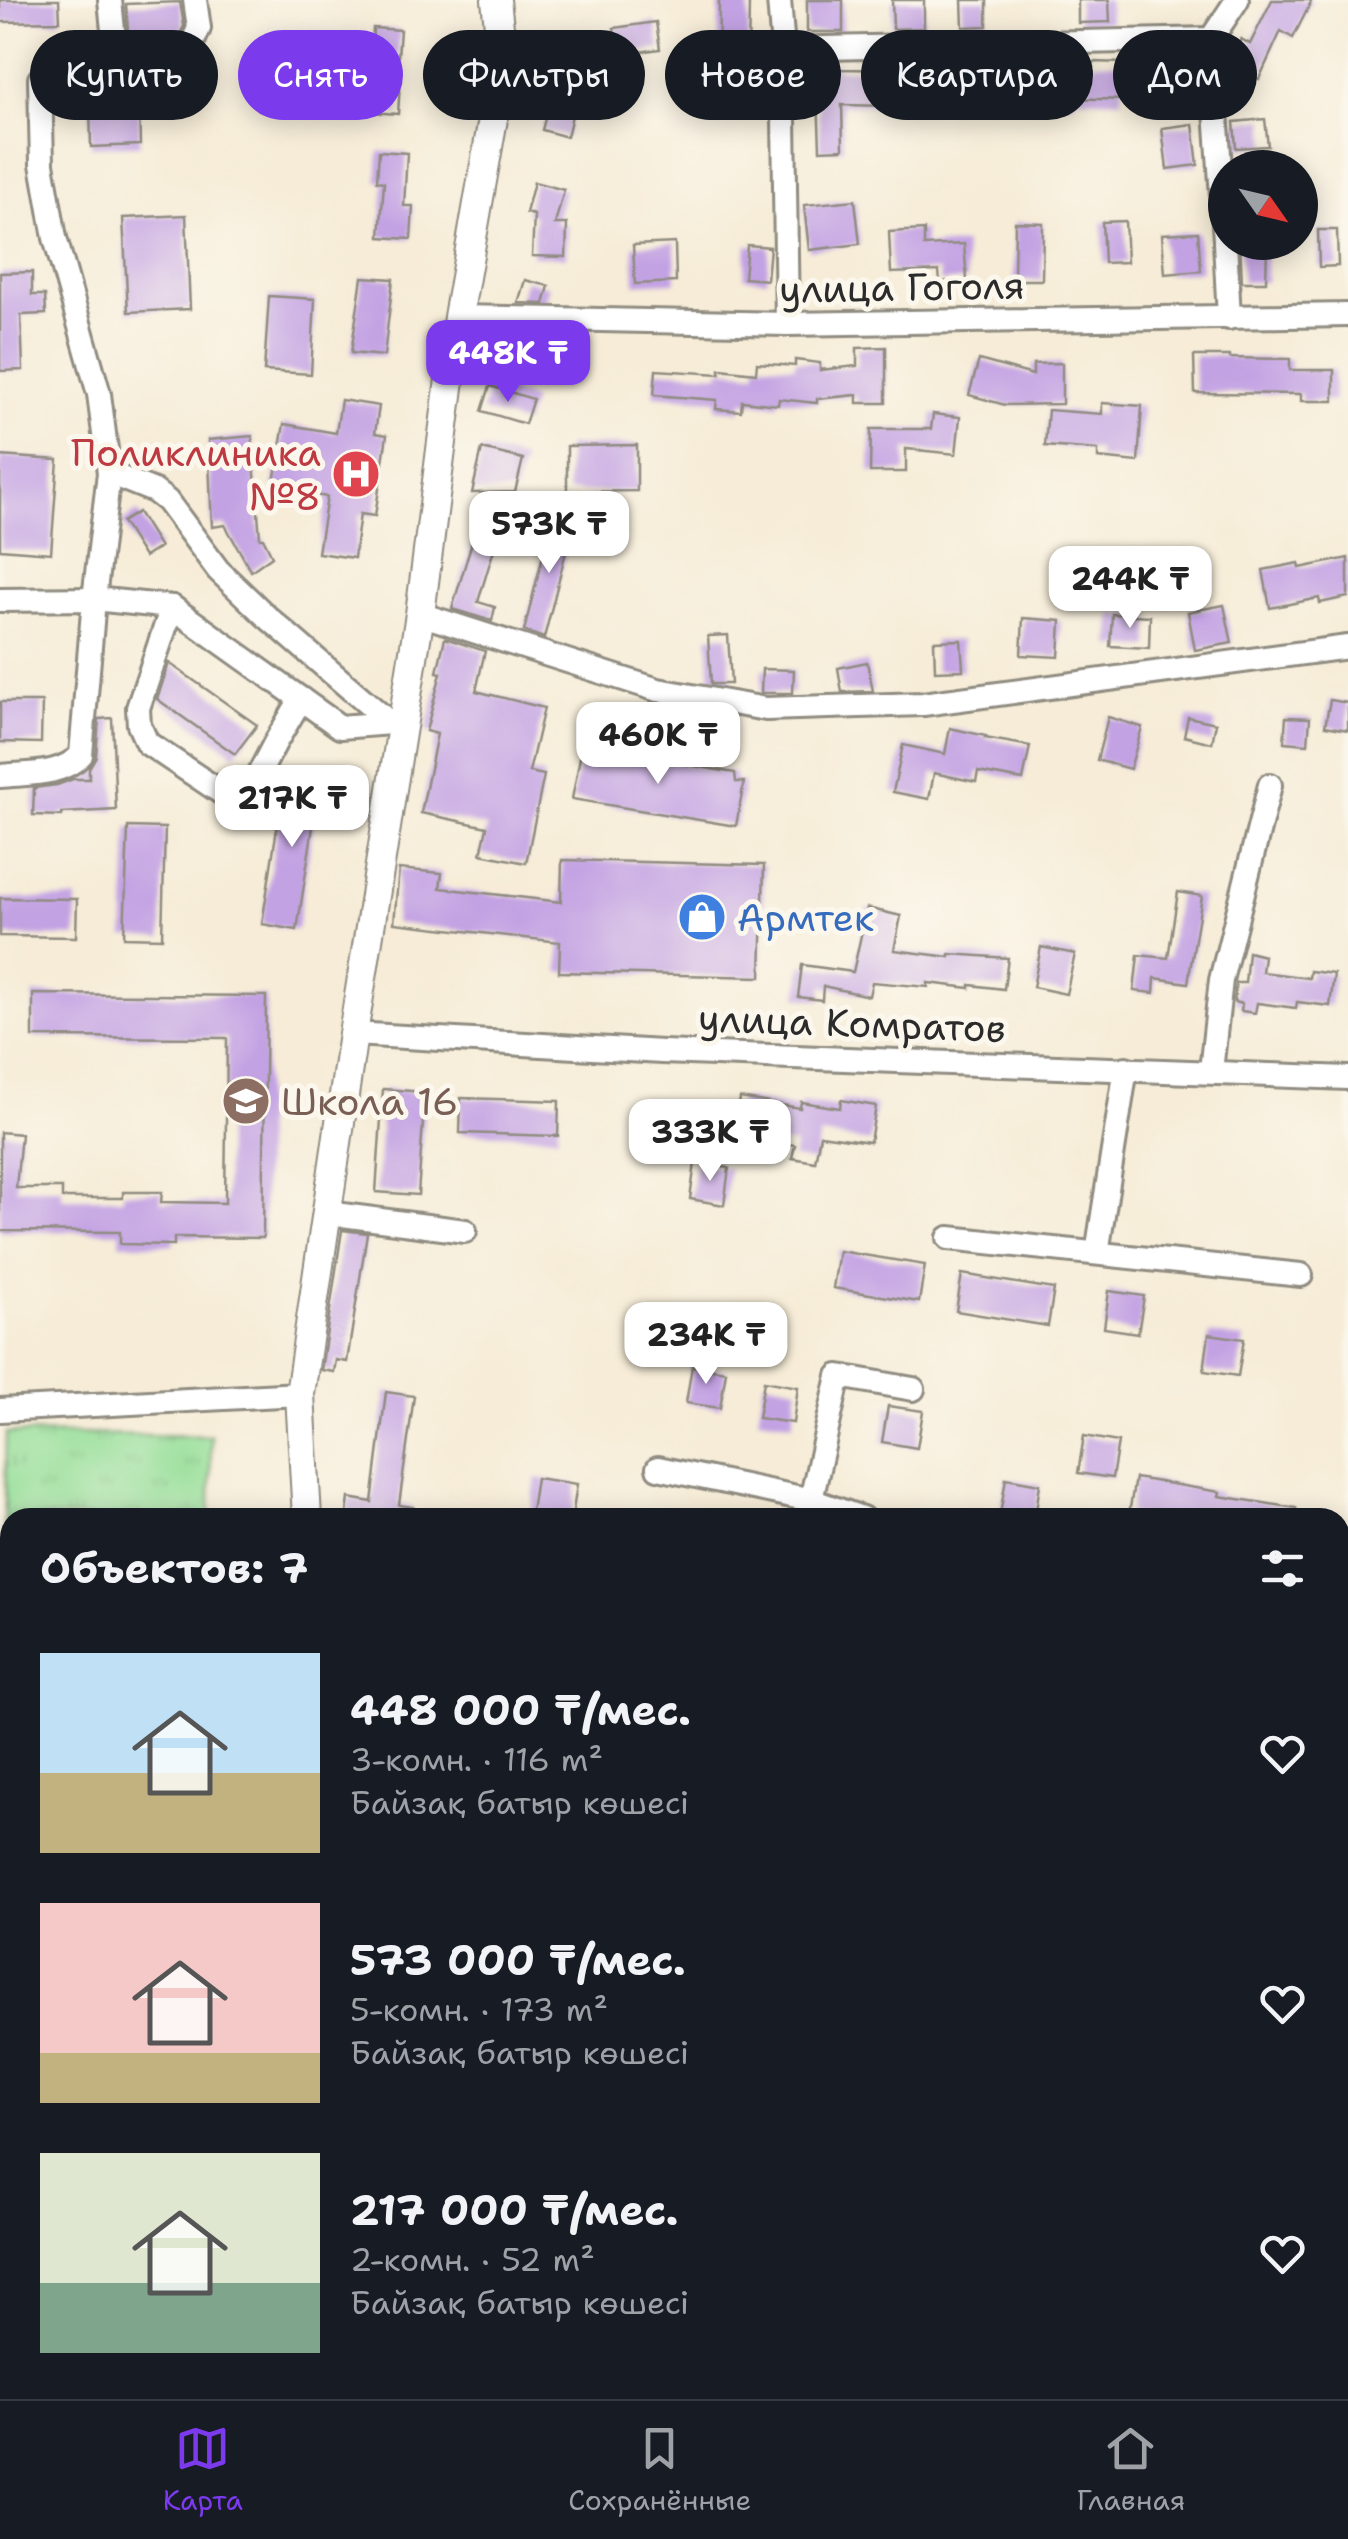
<!DOCTYPE html>
<html lang="ru">
<head>
<meta charset="utf-8">
<style>
	:root { --surface:#171b24; --page:#20242c; --text:#f1f3f6; --muted:#9ea1a6; --line:#363941; --accent:#7c3aed }
	body { margin:0; font-family:"Shantell Sans",sans-serif; background:var(--page); color:var(--text); height:100vh; display:flex; flex-direction:column; font-size:38px; white-space:nowrap }
	* { box-sizing:border-box; margin:0 }
	p { font-size:32px; color:var(--muted) }
	.icon { flex:none; width:55px; height:55px; fill:none; stroke:currentColor; stroke-width:2; stroke-linecap:round; stroke-linejoin:round }
	.map { position:relative; flex:1; overflow:hidden }
	.panel { position:absolute; left:0px; top:1508px; width:1350px; height:892px; display:flex; flex-direction:column; background:var(--surface); border-radius:30px 30px 0 0; box-shadow:0 5px 25px #0003 }
	.panel>* { flex:none }
	.top-card { position:absolute; left:30px; top:30px; width:1290px; height:90px; display:flex; gap:20px }
	.needle { width:65px; rotate:124deg }
	.buttons { position:absolute; left:1208px; top:150px; display:grid; gap:20px }
	.buttons a { display:grid; place-items:center; width:110px; height:110px; border-radius:50%; background:var(--surface); box-shadow:0 5px 25px #0003; font-size:50px }
	.price { position:absolute; translate:-50% -85px; padding:0 22px; border-radius:20px; background:#fff; color:#222; font-size:32px; line-height:65px; filter:drop-shadow(0 2px 5px #0008) }
	.price::after { content:''; position:absolute; left:50%; top:60px; width:30px; height:22px; margin-left:-15px; background:inherit; clip-path:polygon(0 0,100% 0,50% 100%) }
	.price.selected { background:var(--accent); color:#fff }
	ul { padding:0; list-style:none }
	li { display:flex; align-items:center; gap:30px; height:250px; padding:0 40px }
	li span { display:grid; place-items:center; flex:none; width:280px; height:200px; border-radius:0px; color:#555 }
	li>.icon { margin-inline-start:auto }
	span .icon { width:120px; height:120px; fill:#fffc; stroke-width:1 }
	li b { font-size:42px }
	h2 { display:flex; justify-content:space-between; align-items:center; height:120px; padding:0 40px; font-size:42px }
	.tag { padding:0 35px; border-radius:45px; background:var(--surface); box-shadow:0 5px 25px #0003; font-size:35px; line-height:90px }
	.tag.selected { background:var(--accent); color:#fff }
	.tabs { display:flex; justify-content:space-around; align-items:center; height:140px; border-top:2px solid var(--line); background:var(--surface); font-size:28px; color:var(--muted) }
	.tabs a { display:grid; justify-items:center; gap:5px }
	.tabs .selected { color:var(--accent) }
	.map>svg:first-child { display:block }
	.park { fill:url(#park-tufts); stroke:#618562; stroke-width:2.5 }
	.building { fill:#c3a2e3 }
	.lines { fill:none; stroke-linecap:round; stroke-linejoin:round }
	.minor-casing { stroke:#908c81; stroke-width:28 }
	.major-casing { stroke:#908c81; stroke-width:32 }
	.path { stroke:#908c81; stroke-width:4; stroke-dasharray:8 8; stroke-linecap:butt }
	.minor { stroke:#fff; stroke-width:22 }
	.major { stroke:#fff; stroke-width:28 }
	.labels { text-anchor:middle; dominant-baseline:central; stroke-width:10; stroke-linejoin:round; paint-order:stroke }
	.street-label { font-size:38px; fill:#2b2b2b; stroke:#fbf7ec }
	.health-label { font-size:38px; fill:#be3a42; stroke:#fbf7ec; text-anchor:end }
	.shop-label { font-size:38px; fill:#366cbe; stroke:#fbf7ec; text-anchor:start }
	.education-label { font-size:38px; fill:#785e54; stroke:#fbf7ec; text-anchor:start }
</style>
</head>
<body>
<div class="map">
<svg width="1348" height="2399" viewBox="0 0 1348 2399">
	<defs>
		<pattern id="park-tufts" width="24" height="20" patternUnits="userSpaceOnUse" patternTransform="scale(2.5)"><rect width="24" height="20" fill="#97df9a"/><path d="M3 7l-1-3M5 7V3M7 7l1-3M15 17l-1-3M17 17v-4M19 17l1-3" fill="none" stroke="#82c085"/></pattern>
	</defs>
	<rect width="100%" height="100%" fill="#fbf7ec"/>
	<filter id="ink" filterUnits="userSpaceOnUse"><feTurbulence type="fractalNoise" baseFrequency=".01" numOctaves="2"/><feDisplacementMap in="SourceGraphic" scale="20" xChannelSelector="R" yChannelSelector="G"/><feConvolveMatrix kernelMatrix="1 2 1 2 8 2 1 2 1" color-interpolation-filters="sRGB"/></filter>
	<filter id="wash" filterUnits="userSpaceOnUse"><feTurbulence type="fractalNoise" baseFrequency=".0048" numOctaves="4" result="noise"/><feDisplacementMap in="SourceGraphic" scale="40" xChannelSelector="R" yChannelSelector="G"/><feGaussianBlur stdDeviation="2.25" result="paint"/><feColorMatrix in="noise" values="0 0 0 0 0 0 0 0 0 0 0 0 0 0 0 0 0 1.4 0 .05"/><feComposite in="paint" operator="in"/></filter>
	<g filter="url(#wash)">
		<rect width="100%" height="100%" fill="#f6ecd7"/>
		<path class="park" d="M6 1433 211 1436 210 1517 10 1518V1585H4Z"/>
		<g id="blocks">
			<g class="building">
				<path d="M0 0H59L60 21 0 22Z"/>
				<path d="M719 0H749L748 64H745L740 116 692 111 694 84 718 86Z"/>
				<rect x="807" y="0" width="36" height="32"/>
				<path d="M892 0H924V28L893 29Z"/>
				<path d="M962 0H987V26L963 27Z"/>
				<path d="M1078 0H1109L1110 22 1078 23Z"/>
				<path d="M1272 0H1312L1293 38 1281 31 1259 79 1229 65 1241 39 1250 44Z"/>
				<path d="M180 2 184 26 176 42 129 44 126 4Z"/>
				<path d="M656 22 660 49 618 55 614 28Z"/>
				<path d="M373 28 400 30 396 83H400L398 114 370 112Z"/>
				<path d="M585 38 587 61 538 65 536 43Z"/>
				<path d="M278 42 303 43 301 70 276 69Z"/>
				<path d="M1175 57 1192 82 1168 98 1152 72Z"/>
				<path d="M1094 62 1123 63 1122 100 1074 98V103H1044L1045 66 1093 67Z"/>
				<path d="M812 63H836V69L984 71 985 67 1014 68 1013 105 984 104V99L893 95V106L842 105 843 149 820 150 818 96 813 97Z"/>
				<path d="M549 104 573 111 567 137 542 130Z"/>
				<path d="M139 105 140 145 91 147 90 106Z"/>
				<path d="M1265 119 1268 146 1236 148 1234 122Z"/>
				<path d="M1193 124 1198 165 1167 169 1162 128Z"/>
				<path d="M379 151 407 153 404 206H413L411 239 380 237 384 182 377 181Z"/>
				<path d="M534 182 564 190 555 224H567L566 257 532 256 534 215 526 213Z"/>
				<path d="M855 200 860 244 809 250 804 205Z"/>
				<path d="M186 215 190 309 128 312 123 218Z"/>
				<path d="M1125 221 1127 262 1104 263 1102 222Z"/>
				<path d="M1015 222 1043 223 1042 280H1014Z"/>
				<path d="M924 230V246L964 244 967 280 940 282 939 271 891 273 889 232Z"/>
				<path d="M1318 230H1337L1338 266 1319 267Z"/>
				<path d="M1198 232 1201 271 1165 274 1162 234Z"/>
				<path d="M1240 242 1267 243 1266 282H1242Z"/>
				<path d="M675 243 676 282 635 284 633 245Z"/>
				<path d="M747 245 770 247 767 280 744 278Z"/>
				<path d="M32 272V295H45L46 314 21 315 23 370 0 371V273Z"/>
				<path d="M362 277 393 279 384 356 351 353Z"/>
				<path d="M525 280 549 286 544 304 518 303Z"/>
				<path d="M269 296 315 299 311 374 264 371Z"/>
				<path d="M886 347V403H857V395L817 399V403L779 399 778 405 742 401 741 411 716 409 717 400 654 395 656 370 720 374V369L756 373 757 363 795 366V360L820 363V370L857 366V348Z"/>
				<path d="M1194 356H1230V358L1290 359V370H1334V401H1301V394L1195 393Z"/>
				<path d="M979 360 1033 375V364L1062 363V404L1005 405 969 395Z"/>
				<path d="M490 386 533 399 525 424 482 411Z"/>
				<path d="M341 400 379 406 375 433 387 435 375 516 360 514 354 558 318 553 327 497 273 488 284 424 336 433Z"/>
				<path d="M1102 403 1142 406 1138 462 1098 458V450L1045 446 1048 410 1102 414Z"/>
				<path d="M933 414 960 417 956 454 906 449V472H870L871 429H931Z"/>
				<path d="M252 436 260 538H263L272 556 251 571 225 525 212 527 208 440Z"/>
				<path d="M637 445V491L567 492V446Z"/>
				<path d="M482 449 523 459 515 492 472 493Z"/>
				<path d="M0 456 58 460 51 553 0 549Z"/>
				<path d="M138 512 160 547 144 557 122 522Z"/>
				<path d="M553 515 574 520 544 638 524 631Z"/>
				<path d="M475 532 497 539 478 602 495 607 492 621 452 609Z"/>
				<path d="M1348 558V597L1320 603 1319 598 1270 608 1263 570 1299 563 1300 568Z"/>
				<path d="M1224 605 1232 643 1195 650 1188 612Z"/>
				<path d="M1112 614 1150 616 1149 648 1110 646Z"/>
				<path d="M1023 618 1061 621 1059 657 1021 655Z"/>
				<path d="M728 635 731 684H711L708 636Z"/>
				<path d="M445 638 485 651 476 691 544 708 529 772 544 775 526 863 481 854 487 827 421 813 437 734 426 731 441 673 437 672Z"/>
				<path d="M961 640 963 670 935 671 934 641Z"/>
				<path d="M867 662 873 691 842 692 838 668Z"/>
				<path d="M169 663 257 725 235 754 157 699Z"/>
				<path d="M762 669 794 670 793 693H761Z"/>
				<path d="M1330 700 1348 703V730L1325 726Z"/>
				<path d="M0 702H42L41 743 0 742Z"/>
				<path d="M1108 717 1142 727 1130 769 1097 760Z"/>
				<path d="M1188 717 1216 723 1212 743 1184 736Z"/>
				<path d="M1286 717 1310 718 1308 744 1284 742Z"/>
				<path d="M112 718 116 810 62 813V816L33 815 34 788 57 785 73 779H89V768L96 756 99 719Z"/>
				<path d="M950 728 986 736 985 738 1030 746 1023 780 978 772 976 782 934 773 929 799 893 792 903 745 945 754Z"/>
				<path d="M582 747 735 773 736 782H744L736 826 572 799Z"/>
				<path d="M286 770 321 775 297 930 262 924Z"/>
				<path d="M128 827 165 828 162 938 124 937Z"/>
				<path d="M562 860 764 865 761 977 559 972 560 942 394 923 399 869 442 873 440 888 561 902Z"/>
				<path d="M1178 892 1202 896 1188 983 1155 978 1154 993 1134 991 1138 955 1168 958Z"/>
				<path d="M0 898 77 899 76 937 0 936Z"/>
				<path d="M867 908 901 916 894 950 950 957V954L1008 958 1004 989 970 985V988L928 983V987L872 982 869 996 823 986 822 1000 798 997 802 965 853 972Z"/>
				<path d="M1041 947 1075 954 1066 994 1033 987Z"/>
				<path d="M1248 952 1264 956 1262 972 1309 978 1310 971 1334 974 1330 1006 1297 1002 1296 1008 1257 1003 1255 1013 1241 1011 1242 1004 1234 1002 1236 983H1245Z"/>
				<path d="M33 994 266 996 263 1238 174 1237V1245L120 1244V1232L0 1231V1132L21 1134 16 1188H62V1198H123V1192H162L161 1202 225 1203 227 1038 33 1037Z"/>
				<path d="M383 1089 425 1092 418 1195 376 1192Z"/>
				<path d="M461 1098 559 1101 558 1136 460 1133Z"/>
				<path d="M740 1098 800 1108 801 1102 840 1108 841 1100 876 1106 870 1142 820 1135 815 1162 792 1158 795 1145 735 1135Z"/>
				<path d="M695 1163 729 1168 724 1205 690 1199Z"/>
				<path d="M342 1230 367 1233 347 1362 336 1360 334 1372 321 1370Z"/>
				<path d="M839 1251 925 1265 919 1302 833 1288Z"/>
				<path d="M962 1274 1054 1289 1048 1326 956 1311Z"/>
				<path d="M1109 1291 1144 1296 1138 1333 1104 1328Z"/>
				<path d="M1209 1334 1244 1339 1238 1376 1204 1371Z"/>
				<path d="M692 1366 726 1371 720 1408 686 1403Z"/>
				<path d="M764 1381 798 1387 793 1423 758 1418Z"/>
				<path d="M386 1392 414 1396 399 1505 413 1507 412 1518H370L347 1514 349 1498 372 1502Z"/>
				<path d="M888 1406 923 1411 917 1448 882 1442Z"/>
				<path d="M1084 1436 1118 1442 1112 1478 1078 1473Z"/>
				<path d="M536 1478 577 1484 572 1518H530Z"/>
				<path d="M1006 1478 1040 1484 1035 1518 1000 1515Z"/>
				<path d="M1135 1478 1220 1492 1219 1496 1296 1508 1295 1518H1150L1129 1514Z"/>
			</g>
		</g>
	</g>
	<g filter="url(#ink)">
		<use href="#blocks" fill-opacity="0" stroke="#908c81" stroke-width="2.5"/>
		<g class="lines">
			<g class="minor-casing">
				<g id="minor">
					<path d="M110 0 118 81 126 88 160 85 181 69 199 28 195 0"/>
					<path d="M779 0 783 49 787 324"/>
					<path d="M783 49 1211 39"/>
					<path d="M1225 240 1211 39 1237 0"/>
					<path d="M1225 242 1229 318"/>
					<path d="M458 317 787 324 1348 315"/>
					<path d="M109 473 154 491 167 501 218 570 265 615 390 723"/>
					<path d="M0 600 94 599 172 607 340 727 403 722"/>
					<path d="M172 607 138 708 139 725 147 743 234 801 249 793 275 743 301 699"/>
					<path d="M420 614 658 690 766 709 923 704 1348 647"/>
					<path d="M0 776C28 773 61 776 81 755L94 599 109 473 99 394 55 238 42 164 40 79"/>
					<path d="M353 1034 662 1052 1348 1078"/>
					<path d="M1211 1071 1221 980 1270 785"/>
					<path d="M327 1213 465 1231"/>
					<path d="M949 1238 1301 1275"/>
					<path d="M1097 1253 1126 1068"/>
					<path d="M0 1410 300 1394"/>
					<path d="M658 1468 811 1500 862 1518"/>
					<path d="M811 1500 839 1376 913 1389"/>
					<path d="M0 1607H10"/>
					<path d="M0 1788 10 1789"/>
					<path d="M1340 2001H1348"/>
					<path d="M0 2375 10 2376"/>
					<path d="M302 2390 303 2399"/>
					<path d="M590 2399 591 2393"/>
					<path d="M1027 2399 1114 2392"/>
				</g>
			</g>
			<g class="major-casing">
				<g id="major">
					<path d="M307 1518 300 1394 353 1034 420 614 458 317 503 62 496 0"/>
					<path d="M445 2390 446 2399"/>
				</g>
			</g>
			<path class="path" d="M476 2390 477 2399"/>
			<use href="#minor" class="minor"/>
			<use href="#major" class="major"/>
		</g>
	</g>
	<defs>
		<g id="hospital-disc" transform="scale(2.5)"><circle r="9.5" fill="#e0444e" stroke="#fbf7ec"/><path d="M-5-5h3v3.5h4V-5h3V5h-3V1.5h-4V5h-3Z" fill="#fff"/></g>
		<g id="shop-disc" transform="scale(2.5)"><circle r="9.5" fill="#3f7fe0" stroke="#fbf7ec"/><path d="M-5-2.5h2.3a2.7 3.5 0 0 1 5.4 0H5L5.5 6h-11ZM-1.5-2.5h3a1.5 2.3 0 0 0-3 0Z" fill="#fff"/></g>
		<g id="school-disc" transform="scale(2.5)"><circle r="9.5" fill="#8d6e63" stroke="#fbf7ec"/><path d="M0-5L7-2L0 1L-7-2ZM-4 1L0 2.5L4 1V4Q0 6-4 4Z" fill="#fff"/></g>
	</defs>
	<g fill-rule="evenodd">
		<use href="#hospital-disc" x="356" y="474"/>
		<use href="#shop-disc" x="702" y="917"/>
		<use href="#school-disc" x="246" y="1101"/>
	</g>
	<g class="labels">
		<g class="street-label">
			<text transform="translate(902 287) rotate(-1)">улица Гоголя</text>
			<text transform="translate(852 1023) rotate(2)">улица Комратов</text>
		</g>
		<g class="health-label">
			<text x="321" y="452">Поликлиника<tspan x="321" dy="44">№8</tspan></text>
		</g>
		<g class="shop-label">
			<text x="737" y="917">Армтек</text>
		</g>
		<g class="education-label">
			<text x="281" y="1101">Школа 16</text>
		</g>
	</g>
</svg>
<div class="buttons">
<a><svg class="needle" viewBox="-14 -14 28 28"><path d="M0-13l5 13h-10z" fill="#e53935"/><path d="M0 13l5-13h-10z" fill="#9ea1a6"/></svg></a>
</div>
<b class="price selected" style="left:508px;top:405px">448K ₸</b>
<b class="price" style="left:549px;top:576px">573K ₸</b>
<b class="price" style="left:1130px;top:631px">244K ₸</b>
<b class="price" style="left:658px;top:787px">460K ₸</b>
<b class="price" style="left:292px;top:850px">217K ₸</b>
<b class="price" style="left:710px;top:1184px">333K ₸</b>
<b class="price" style="left:706px;top:1387px">234K ₸</b>
<div class="top-card">
<a class="tag">Купить</a>
<a class="tag selected">Снять</a>
<a class="tag">Фильтры</a>
<a class="tag">Новое</a>
<a class="tag">Квартира</a>
<a class="tag">Дом</a>
</div>
<section class="panel">
<h2>Объектов: 7<svg class="icon" aria-label="filters" viewBox="0 0 24 24"><path d="M4 7h16M4 17h16"/><circle cx="9" cy="7" r="2"/><circle cx="15" cy="17" r="2"/></svg></h2>
<ul>
<li><span style="background:linear-gradient(#bfe0f5 60%,#c2b280 0)"><svg class="icon" aria-label="home" viewBox="0 0 24 24"><path d="M3 11l9-7 9 7M6 9v11h12V9"/></svg></span><div><b>448 000 ₸/мес.</b><p>3-комн. · 116 m²</p><p>Байзақ батыр көшесі</p></div><svg class="icon" aria-label="heart" viewBox="0 0 24 24"><path d="M12 20l-8-8c-3-5 5-10 8-4 3-6 11-1 8 4z"/></svg></li>
<li><span style="background:linear-gradient(#f6c9c9 75%,#c2b280 0)"><svg class="icon" aria-label="home" viewBox="0 0 24 24"><path d="M3 11l9-7 9 7M6 9v11h12V9"/></svg></span><div><b>573 000 ₸/мес.</b><p>5-комн. · 173 m²</p><p>Байзақ батыр көшесі</p></div><svg class="icon" aria-label="heart" viewBox="0 0 24 24"><path d="M12 20l-8-8c-3-5 5-10 8-4 3-6 11-1 8 4z"/></svg></li>
<li><span style="background:linear-gradient(#dfe7d0 65%,#7fa58c 0)"><svg class="icon" aria-label="home" viewBox="0 0 24 24"><path d="M3 11l9-7 9 7M6 9v11h12V9"/></svg></span><div><b>217 000 ₸/мес.</b><p>2-комн. · 52 m²</p><p>Байзақ батыр көшесі</p></div><svg class="icon" aria-label="heart" viewBox="0 0 24 24"><path d="M12 20l-8-8c-3-5 5-10 8-4 3-6 11-1 8 4z"/></svg></li>
</ul>
</section>
</div>
<nav class="tabs">
<a class="selected"><svg class="icon" aria-label="map" viewBox="0 0 24 24"><path d="M3 6l6-2 6 2 6-2v14l-6 2-6-2-6 2zM9 4v14M15 6v14"/></svg>Карта</a>
<a><svg class="icon" aria-label="saved" viewBox="0 0 24 24"><path d="M7 4h10v16l-5-4-5 4z"/></svg>Сохранённые</a>
<a><svg class="icon" aria-label="home" viewBox="0 0 24 24"><path d="M3 11l9-7 9 7M6 9v11h12V9"/></svg>Главная</a>
</nav>
</body>
</html>
